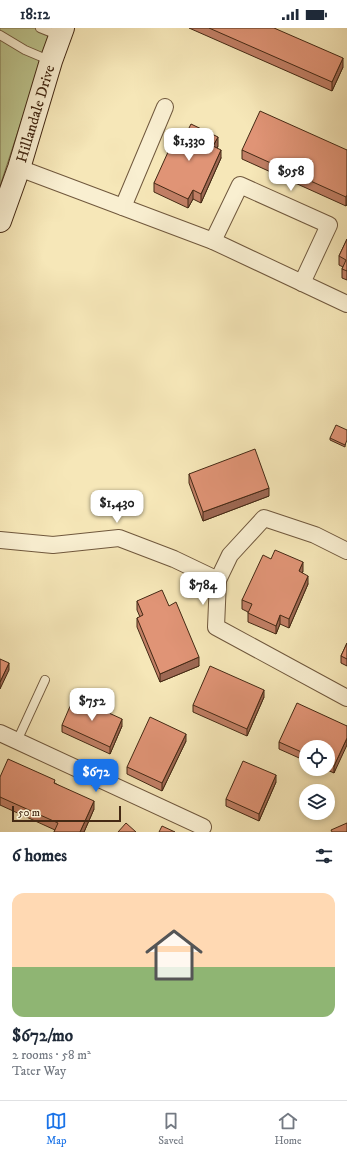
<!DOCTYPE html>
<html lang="en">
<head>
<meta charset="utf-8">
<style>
	:root { --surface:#fff; --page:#f6f6f7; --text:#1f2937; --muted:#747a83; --line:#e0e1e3; --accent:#1a73e8 }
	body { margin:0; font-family:"IM FELL DW Pica",serif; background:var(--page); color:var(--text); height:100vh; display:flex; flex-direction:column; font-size:15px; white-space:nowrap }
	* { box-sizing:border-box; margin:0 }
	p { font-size:13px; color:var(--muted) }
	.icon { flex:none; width:22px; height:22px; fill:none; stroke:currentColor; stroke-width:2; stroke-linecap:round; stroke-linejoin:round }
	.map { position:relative; height:804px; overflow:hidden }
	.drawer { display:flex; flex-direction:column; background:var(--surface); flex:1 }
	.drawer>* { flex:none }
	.controls { position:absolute; left:299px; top:712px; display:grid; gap:8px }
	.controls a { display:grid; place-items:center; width:36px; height:36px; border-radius:50%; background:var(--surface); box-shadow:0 2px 6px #0003; font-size:20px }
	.scale { position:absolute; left:12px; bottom:10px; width:109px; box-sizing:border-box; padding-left:4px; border:2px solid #442914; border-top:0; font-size:11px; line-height:14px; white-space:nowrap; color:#442914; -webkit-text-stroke:3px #f9efd1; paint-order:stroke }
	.price { position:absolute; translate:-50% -34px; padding:0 9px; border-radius:8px; background:#fff; color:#222; font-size:13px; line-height:26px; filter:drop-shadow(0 1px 2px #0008) }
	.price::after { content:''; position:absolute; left:50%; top:24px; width:12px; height:9px; margin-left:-6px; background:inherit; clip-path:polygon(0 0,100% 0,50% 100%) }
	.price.on { background:var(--accent); color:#fff }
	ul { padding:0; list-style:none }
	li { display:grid; align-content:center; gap:8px; height:212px; padding:0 12px }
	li+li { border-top:1px solid var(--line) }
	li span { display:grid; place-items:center; height:124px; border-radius:12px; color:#555 }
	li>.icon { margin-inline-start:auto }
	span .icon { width:72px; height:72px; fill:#fffc; stroke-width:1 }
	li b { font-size:17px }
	h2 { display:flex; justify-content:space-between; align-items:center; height:48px; padding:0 12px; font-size:17px }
	.status { display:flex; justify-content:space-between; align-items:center; height:28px; padding:0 20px; background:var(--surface); direction:ltr }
	.status svg { height:11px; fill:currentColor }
	.menu { display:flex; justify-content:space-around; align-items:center; height:56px; border-top:1px solid var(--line); background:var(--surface); font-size:11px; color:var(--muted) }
	.menu a { display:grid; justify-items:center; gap:2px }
	.menu .on { color:var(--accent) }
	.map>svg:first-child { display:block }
	.green { fill:#bdc58e; stroke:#807751 }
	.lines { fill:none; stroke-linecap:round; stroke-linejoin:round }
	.lane-casing { stroke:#70583d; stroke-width:10 }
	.street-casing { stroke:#70583d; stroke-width:18 }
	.secondary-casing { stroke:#442914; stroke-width:24 }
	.lane { stroke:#f9efd1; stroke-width:8 }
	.street { stroke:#f9efd1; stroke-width:16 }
	.secondary { stroke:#f9efd1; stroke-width:22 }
	.wall { fill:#c17f65; stroke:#442914 }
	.shaded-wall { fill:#9d6853; stroke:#442914 }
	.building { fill:#e09476; stroke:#442914 }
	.labels { text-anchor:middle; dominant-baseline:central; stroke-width:3; stroke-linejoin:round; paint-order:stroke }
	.street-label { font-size:15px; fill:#442914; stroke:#f9efd1 }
</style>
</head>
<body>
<div class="status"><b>18:12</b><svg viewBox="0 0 49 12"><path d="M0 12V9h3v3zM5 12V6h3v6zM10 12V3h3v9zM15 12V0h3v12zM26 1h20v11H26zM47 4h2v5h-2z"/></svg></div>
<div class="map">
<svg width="347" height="804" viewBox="0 0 347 804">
	<rect width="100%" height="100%" fill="#f6e7b8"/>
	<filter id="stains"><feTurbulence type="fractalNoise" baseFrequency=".005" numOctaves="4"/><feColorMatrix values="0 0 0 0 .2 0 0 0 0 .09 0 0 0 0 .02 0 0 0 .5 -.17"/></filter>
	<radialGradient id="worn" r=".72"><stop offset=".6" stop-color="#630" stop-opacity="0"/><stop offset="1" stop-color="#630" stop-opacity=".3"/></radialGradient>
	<path class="green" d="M0 0H52L0 158Z"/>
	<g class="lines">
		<g class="lane-casing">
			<g id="lane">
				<path d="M40 0 60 8"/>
				<path d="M0 7 25 22 51 33"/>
				<path d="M17 713 45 652"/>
			</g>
		</g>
		<g class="street-casing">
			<g id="street">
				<path d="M19 140 213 213 347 276"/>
				<path d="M123 179 165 79"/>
				<path d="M213 213 240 157 329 197 302 255"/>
				<path d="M0 512 53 517 119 510 174 531 218 552"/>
				<path d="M347 523 315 507 264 490 230 527 218 552 216 599 347 670"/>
				<path d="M0 705 203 799"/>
			</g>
		</g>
		<g class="secondary-casing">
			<g id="secondary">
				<path id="s1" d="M0 193 19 140 51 33 63 0"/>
			</g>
		</g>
		<use href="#lane" class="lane"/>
		<use href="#street" class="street"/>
		<use href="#secondary" class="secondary"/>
	</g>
	<g class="wall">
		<path d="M189 0H274L343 39 332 63Z"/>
		<path d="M186 106 218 118 217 120 221 130 201 175 193 171 188 180 154 164V155Z"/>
		<path d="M242 122H347V176L346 178 242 131Z"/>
		<path d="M347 211V252L342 250V241L343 239 339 237V228Z"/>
		<path d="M347 402 345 419 330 412V410Z"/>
		<path d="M189 446 269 468 203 493 189 455Z"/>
		<path d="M271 531 303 543 302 545 308 556 289 600 280 596 276 606 248 594V584L242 581V572Z"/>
		<path d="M137 573 169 578 199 638 160 654 137 599V590L140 589 137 582Z"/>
		<path d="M347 615V638L341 635V628Z"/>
		<path d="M264 669 247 708 193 684V677Z"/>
		<path d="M62 697 122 698 110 726 62 704Z"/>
		<path d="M347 698 334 745 325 741H328V719H306V733L279 721V714Z"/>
		<path d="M186 713 162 763 127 746V739Z"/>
		<path d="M0 749 55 755 94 781 84 804H54L55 802 0 777Z"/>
		<path d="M276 754 259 793 226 778V771Z"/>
	</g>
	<g class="shaded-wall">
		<path d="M343 30V39L332 63V54Z"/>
		<path d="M218 109V118L213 127V118Z"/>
		<path d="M221 122V130L201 175V166Z"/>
		<path d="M193 162V171L188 180V171Z"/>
		<path d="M347 167V176L346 178V169Z"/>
		<path d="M269 460V468L203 493V484Z"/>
		<path d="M303 534V543L299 552V543Z"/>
		<path d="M308 548V556L289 600V591Z"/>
		<path d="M280 587V596L276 606V598Z"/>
		<path d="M199 629V638L160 654V646Z"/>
		<path d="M9 635V642L0 661V654Z"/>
		<path d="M264 662V669L247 708V701Z"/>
		<path d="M122 691V698L110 726V719Z"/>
		<path d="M186 706V713L162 763V755Z"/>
		<path d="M347 710V717L334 745V738Z"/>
		<path d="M276 747V754L259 793V786Z"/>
		<path d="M94 773V781L84 804H80Z"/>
	</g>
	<g class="building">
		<path d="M209 0H274L343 30 332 54Z"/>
		<path d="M260 83 347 122V167L346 169 242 122Z"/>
		<path d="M191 96 218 109 213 118 221 122 201 166 193 162 188 171 154 155 178 102 186 106Z"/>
		<path d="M347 211V243L342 241 346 232 339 228Z"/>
		<path d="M336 397 347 402V412L345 417 330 410Z"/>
		<path d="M255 421 269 460 203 484 189 446Z"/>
		<path d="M275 522 303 534 299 543 308 548 289 591 280 587 276 598 248 585 252 576 242 572 263 527 271 531Z"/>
		<path d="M162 562 169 578 176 574 199 629 160 646 137 590 143 587 137 573Z"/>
		<path d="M347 615V631L341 628Z"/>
		<path d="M0 631 9 635 0 654Z"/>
		<path d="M210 638 264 662 247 701 193 677Z"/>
		<path d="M74 669 122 691 110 719 62 697Z"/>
		<path d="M297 675 347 698V710L334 738 328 735V719H306V726L279 714Z"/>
		<path d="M150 689 186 706 162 755 127 739Z"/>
		<path d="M8 731 55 752 54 755 94 773 80 804H54L58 795 0 769V749Z"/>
		<path d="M243 733 276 747 259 786 226 771Z"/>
		<path d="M126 795 136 804H118Z"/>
		<path d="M347 795V804H332L331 802Z"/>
		<path d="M162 798 175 804H159Z"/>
	</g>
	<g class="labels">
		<g class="street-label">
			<text stroke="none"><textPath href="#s1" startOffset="113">Hillandale Drive</textPath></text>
		</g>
	</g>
	<rect width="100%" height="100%" filter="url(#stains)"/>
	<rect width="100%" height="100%" fill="url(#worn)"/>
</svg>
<div class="controls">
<a><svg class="icon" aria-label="locate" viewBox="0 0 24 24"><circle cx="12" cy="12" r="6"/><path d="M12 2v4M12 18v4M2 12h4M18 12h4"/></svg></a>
<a><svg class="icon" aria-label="layers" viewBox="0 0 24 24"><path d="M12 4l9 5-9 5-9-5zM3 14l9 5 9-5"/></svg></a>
</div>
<div class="scale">50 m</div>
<b class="price" style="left:189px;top:134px">$1,330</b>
<b class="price" style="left:291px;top:164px">$958</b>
<b class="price" style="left:117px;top:496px">$1,430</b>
<b class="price" style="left:203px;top:578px">$784</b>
<b class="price" style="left:92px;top:694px">$752</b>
<b class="price on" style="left:96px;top:765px">$672</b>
</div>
<section class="drawer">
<h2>6 homes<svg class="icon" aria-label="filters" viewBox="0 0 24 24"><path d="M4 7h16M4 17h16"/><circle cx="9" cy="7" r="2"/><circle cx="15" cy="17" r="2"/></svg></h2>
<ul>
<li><span style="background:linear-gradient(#ffd9b3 60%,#8fb573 0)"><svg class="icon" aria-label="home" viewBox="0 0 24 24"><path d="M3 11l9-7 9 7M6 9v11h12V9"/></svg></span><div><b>$672/mo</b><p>2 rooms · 58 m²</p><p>Tater Way</p></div></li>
</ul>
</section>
<nav class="menu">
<a class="on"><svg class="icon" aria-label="map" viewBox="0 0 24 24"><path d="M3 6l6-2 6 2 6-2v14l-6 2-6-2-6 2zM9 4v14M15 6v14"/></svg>Map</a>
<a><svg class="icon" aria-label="saved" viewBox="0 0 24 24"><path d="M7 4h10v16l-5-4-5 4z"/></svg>Saved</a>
<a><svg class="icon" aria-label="home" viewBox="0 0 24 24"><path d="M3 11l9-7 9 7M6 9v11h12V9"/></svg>Home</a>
</nav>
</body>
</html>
